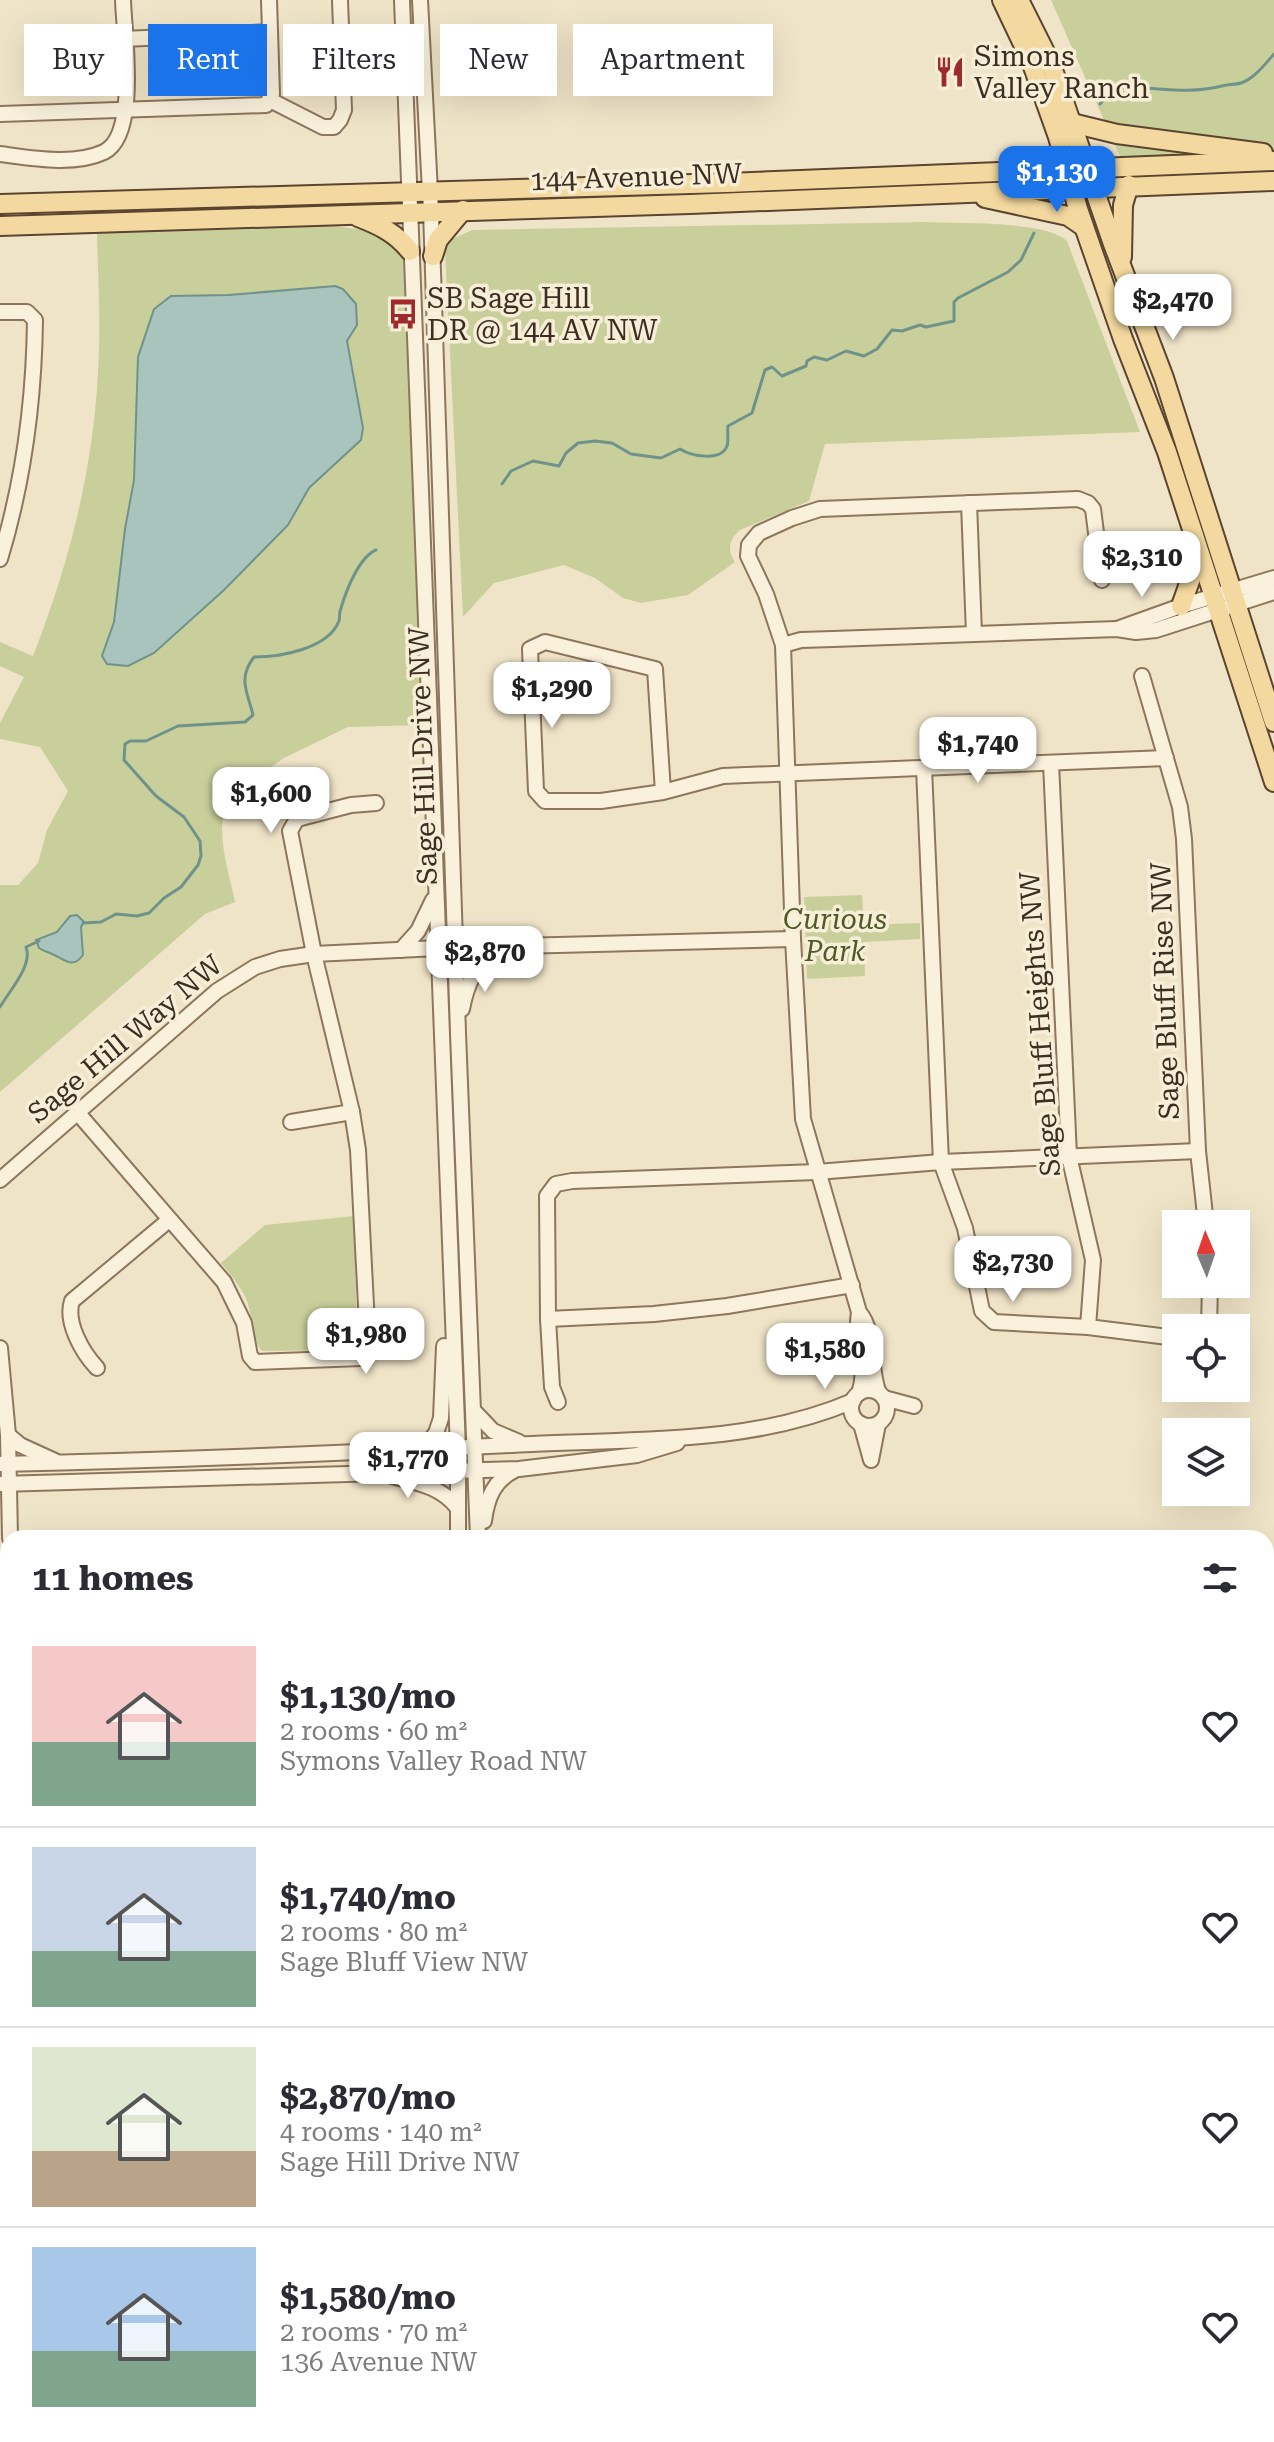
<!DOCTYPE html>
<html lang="en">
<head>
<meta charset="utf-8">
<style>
	:root { --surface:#fff; --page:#f2f2f3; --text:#2b2b33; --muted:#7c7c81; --line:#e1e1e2; --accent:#1a73e8 }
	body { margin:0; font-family:"Roboto Serif",serif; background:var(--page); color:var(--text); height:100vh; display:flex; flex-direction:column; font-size:30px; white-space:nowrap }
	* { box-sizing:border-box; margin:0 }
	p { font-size:26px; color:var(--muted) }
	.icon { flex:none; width:44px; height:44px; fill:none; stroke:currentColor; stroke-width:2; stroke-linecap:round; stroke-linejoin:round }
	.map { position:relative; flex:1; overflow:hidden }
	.details { position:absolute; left:0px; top:1530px; width:1274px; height:912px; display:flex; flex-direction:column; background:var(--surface); border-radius:24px 24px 0 0; box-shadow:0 8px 32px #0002 }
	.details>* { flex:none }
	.hud { position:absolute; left:24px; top:24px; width:800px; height:72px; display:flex; gap:16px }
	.needle { width:52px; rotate:358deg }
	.fabs { position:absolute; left:1162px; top:1210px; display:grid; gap:16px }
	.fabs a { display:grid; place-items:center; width:88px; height:88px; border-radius:0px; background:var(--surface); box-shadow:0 8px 32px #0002; font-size:40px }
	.price { position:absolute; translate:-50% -68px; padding:0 18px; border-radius:16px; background:#fff; color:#222; font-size:26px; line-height:52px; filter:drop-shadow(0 2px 4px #0008) }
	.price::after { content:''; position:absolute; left:50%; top:48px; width:24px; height:18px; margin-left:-12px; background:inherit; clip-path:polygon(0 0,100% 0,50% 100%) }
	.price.current { background:var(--accent); color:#fff }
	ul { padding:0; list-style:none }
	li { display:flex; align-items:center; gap:24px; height:200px; padding:0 32px }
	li+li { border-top:2px solid var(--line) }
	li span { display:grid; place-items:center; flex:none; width:224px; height:160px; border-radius:0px; color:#555 }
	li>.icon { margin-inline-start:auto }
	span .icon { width:96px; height:96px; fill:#fffc; stroke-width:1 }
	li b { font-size:34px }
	h2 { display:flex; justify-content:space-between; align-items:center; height:96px; padding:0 32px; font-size:34px }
	.tag { padding:0 28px; border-radius:0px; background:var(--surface); box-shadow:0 8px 32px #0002; font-size:28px; line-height:72px }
	.tag.current { background:var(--accent); color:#fff }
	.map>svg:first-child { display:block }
	.green { fill:#c9cf9b }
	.water { fill:#a9c4bc; stroke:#6f938a; stroke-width:2 }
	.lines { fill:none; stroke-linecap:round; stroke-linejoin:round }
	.stream { stroke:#6f938a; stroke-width:3 }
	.minor-casing { stroke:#8d765c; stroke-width:18 }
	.major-casing { stroke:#5b4430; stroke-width:22 }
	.minor { stroke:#faf1dc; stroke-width:14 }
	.major { stroke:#f3d9a0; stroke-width:18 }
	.labels { text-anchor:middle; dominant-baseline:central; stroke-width:7; stroke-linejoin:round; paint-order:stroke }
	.poi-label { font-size:28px; fill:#3d2e20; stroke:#f7eed8; text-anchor:start }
	.street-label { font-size:28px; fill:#3d2e20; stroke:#f7eed8 }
	.park-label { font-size:28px; font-style:italic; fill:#4d5a26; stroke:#f7eed8 }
</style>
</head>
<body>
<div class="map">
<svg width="1274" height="2442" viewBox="0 0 1274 2442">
	<rect width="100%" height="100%" fill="#f0e4c8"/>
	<g class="green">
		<path d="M1051 0H1274V175L1133 186Z"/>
		<path d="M926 222C959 224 1045 220 1067 241L1140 432 825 444 809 501 740 530C730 539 726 549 735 562L688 595 641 603 623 598 595 578 564 565 494 583 463 617 445 251 450 240 472 230Z"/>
		<path d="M326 225C356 229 390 229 405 260L423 725 348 727 284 758 232 795C211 824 229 870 235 902L205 914 0 1092V885H18L38 863 47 830 68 791 40 747 0 739V723L24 677 0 666V642L33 656C69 564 93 471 98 372 101 326 98 279 97 232Z"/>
		<path d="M862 895 864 925 920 923V939L864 942 865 976 807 979 804 897Z"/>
		<path d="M354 1216 357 1337 351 1349 347 1350 262 1351C251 1339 253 1317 247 1301 241 1287 231 1275 221 1263L265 1225Z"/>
		<path d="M0 1892H8V2083L0 2077Z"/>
		<path d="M1266 1962H1274V2328L1266 2327Z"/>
	</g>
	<g class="water">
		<path d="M335 286 343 289 356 304 357 325 347 341 363 428 361 440 309 488 288 525 224 590 154 653 128 666 107 664 102 656 114 622 125 529 134 480 138 357 154 309 171 296 229 295Z"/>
		<path d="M77 915 84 922 81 927 83 955C72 970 65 959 52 954 48 952 43 951 39 948L36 940 57 932 70 916Z"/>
	</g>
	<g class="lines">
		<g class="stream">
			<path d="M1100 104 1114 88C1154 85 1181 96 1222 86 1228 84 1235 85 1241 83 1254 79 1265 64 1274 54"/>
			<path d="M502 484 511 471 533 461 559 466 566 453 578 443 595 441 612 443 631 454 661 458 680 449C691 456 721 462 727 446 729 441 727 432 728 426L752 413 765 370 772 367 782 376 806 366 807 361 814 357 827 360 846 351 864 356 877 349 892 330 902 331 920 325 926 327 954 321V302L958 298 1008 272 1021 260 1034 233"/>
			<path d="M83 923 101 922 116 914 137 916 149 913 164 898 181 887 198 865 201 856 200 841 184 817 156 796 124 760 125 744 130 741H146L178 726 245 722 253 715C248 693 237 679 254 657 280 657 328 649 339 621 340 617 339 612 341 608 346 591 359 557 376 550"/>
			<path d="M0 1007C10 990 33 965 26 947L39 941"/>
		</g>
		<g class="minor-casing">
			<g id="minor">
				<path d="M402 0 458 1449V1538"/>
				<path d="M420 0 431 211 458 1033 478 1538"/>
				<path d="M124 39 270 32"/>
				<path d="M270 100 323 127H334L340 120 344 110 340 0"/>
				<path d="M0 114 266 105 272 94 269 0"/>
				<path d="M0 154C31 158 74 166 104 152 139 135 124 34 123 0"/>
				<path d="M0 312H27L35 320C34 402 24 480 0 559"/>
				<path d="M969 503 974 634"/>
				<path d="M1117 629 1181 606 1274 578"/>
				<path d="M783 645 801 640 833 639 1117 629 1136 632 1156 630 1274 592"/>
				<path d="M1142 676 1180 807 1184 839 1198 1151 1206 1224"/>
				<path d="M1051 763 1069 1156 1093 1260 1088 1327"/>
				<path d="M924 768 941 1162 965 1228 982 1311 994 1322 1088 1327 1176 1338"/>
				<path d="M663 792 655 669 545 642 530 649 536 791 545 801H601L663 792 723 776 1166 758"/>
				<path d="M401 950 418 931 433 900"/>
				<path d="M462 1009C467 982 476 967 494 947"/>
				<path d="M77 1112 224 1282 244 1323 250 1356 255 1362 361 1358 368 1344 358 1150 352 1112 314 954 290 831 297 819 351 805 376 803"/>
				<path d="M291 1122 352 1112"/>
				<path d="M0 1180 217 991 255 967 280 959 314 954 438 948 793 939"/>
				<path d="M852 1285 727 1306 654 1314 548 1319 547 1196 556 1184 572 1181 817 1172 941 1162 1198 1151"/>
				<path d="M548 1319 552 1387 558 1402"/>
				<path d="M1209 1328 1210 1284"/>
				<path d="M0 1348 8 1435 10 1538"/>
				<path d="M97 1368C82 1352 65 1322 72 1301L169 1220"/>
				<circle cx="869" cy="1408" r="18"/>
				<path d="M859 1393C869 1367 854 1339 859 1312"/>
				<path d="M879 1393C868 1368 877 1333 859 1312L803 1119 793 939 783 645 766 594 748 556 749 545 759 533 792 518 820 509 1078 499 1088 503 1093 509 1102 580"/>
				<path d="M884 1398 914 1406"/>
				<path d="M473 1410 493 1431 519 1442"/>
				<path d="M861 1424 871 1460 878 1424"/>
				<path d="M8 1435 20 1445 55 1461"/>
				<path d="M423 1450 436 1433 441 1418 444 1346"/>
				<path d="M0 1464C177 1460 354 1453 532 1444 639 1439 753 1444 853 1401"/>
				<path d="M392 1476C418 1483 440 1486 457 1507"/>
				<path d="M0 1484 519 1469 637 1455 677 1443"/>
				<path d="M484 1521C487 1498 494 1480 515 1470"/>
				<path d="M0 1628 8 1675"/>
				<path d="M0 1692H8"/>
				<path d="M0 1871 8 1866"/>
				<path d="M1266 1932 1274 1931"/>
				<path d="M1266 1950 1274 1949"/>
				<path d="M0 2370 8 2366"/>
				<path d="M0 2391 8 2387"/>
				<path d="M488 2434V2442"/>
				<path d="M503 2434V2442"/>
				<path d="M1046 2434 1056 2442"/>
				<path d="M517 2442V2434"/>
				<path d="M771 2442 773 2434"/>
				<path d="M986 2442 989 2434"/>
			</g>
		</g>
		<g class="major-casing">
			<g id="major">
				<path d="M1002 0 1031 61 1058 137 1078 209 1123 339 1167 452 1274 782"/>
				<path d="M1019 0 1051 64 1113 244 1164 378 1274 722"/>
				<path d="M1072 123 1117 134 1263 153"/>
				<path d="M985 198 1068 216 1084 227"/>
				<path d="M0 204 727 183 1274 161"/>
				<path d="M358 217C379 225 396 233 410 251"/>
				<path d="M0 226 690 204 1274 181"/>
				<path d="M433 256 438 240 463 210"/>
				<path d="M1122 257 1123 205 1129 185"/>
				<path d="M1181 606 1191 578V545"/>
			</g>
		</g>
		<use href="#minor" class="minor"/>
		<use href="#major" class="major"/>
	</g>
	<defs>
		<g id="restaurant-bare" transform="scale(2.4)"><path d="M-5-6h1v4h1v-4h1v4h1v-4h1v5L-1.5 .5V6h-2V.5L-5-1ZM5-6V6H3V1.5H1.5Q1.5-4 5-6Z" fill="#9e2a2b" stroke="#f7eed8" stroke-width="2.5" paint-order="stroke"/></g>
		<g id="bus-bare" transform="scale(2.4)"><path d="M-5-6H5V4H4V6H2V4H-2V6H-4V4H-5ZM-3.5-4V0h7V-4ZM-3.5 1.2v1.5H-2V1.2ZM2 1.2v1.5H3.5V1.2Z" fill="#9e2a2b" stroke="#f7eed8" stroke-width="2.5" paint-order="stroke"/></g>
	</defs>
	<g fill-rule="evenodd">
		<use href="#restaurant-bare" x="950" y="72"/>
		<use href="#bus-bare" x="403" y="314"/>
	</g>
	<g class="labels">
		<g class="poi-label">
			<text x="974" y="56">Simons<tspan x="974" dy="32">Valley Ranch</tspan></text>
			<text x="427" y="298">SB Sage Hill<tspan x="427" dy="32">DR @ 144 AV NW</tspan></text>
		</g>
		<g class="street-label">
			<text transform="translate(636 177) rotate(-2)">144 Avenue NW</text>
			<text transform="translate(423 756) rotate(-92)">Sage Hill Drive NW</text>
			<text transform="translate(1165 991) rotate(-92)">Sage Bluff Rise NW</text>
			<text transform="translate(1040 1024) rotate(-94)">Sage Bluff Heights NW</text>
			<text transform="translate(125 1039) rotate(-40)">Sage Hill Way NW</text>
		</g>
		<g class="park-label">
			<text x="835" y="919">Curious<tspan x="835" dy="32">Park</tspan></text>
		</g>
	</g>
</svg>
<div class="fabs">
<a><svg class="needle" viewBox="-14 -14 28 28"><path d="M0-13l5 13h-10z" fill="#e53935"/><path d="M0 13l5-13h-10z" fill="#7c7c81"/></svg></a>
<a><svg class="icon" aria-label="locate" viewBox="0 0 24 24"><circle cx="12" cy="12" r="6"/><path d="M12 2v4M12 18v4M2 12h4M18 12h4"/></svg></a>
<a><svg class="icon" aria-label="layers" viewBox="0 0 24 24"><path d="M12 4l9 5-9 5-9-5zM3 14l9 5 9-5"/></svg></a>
</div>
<b class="price current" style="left:1057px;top:214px">$1,130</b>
<b class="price" style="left:1173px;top:342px">$2,470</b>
<b class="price" style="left:1142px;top:599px">$2,310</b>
<b class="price" style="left:552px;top:730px">$1,290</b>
<b class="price" style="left:978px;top:785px">$1,740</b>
<b class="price" style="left:271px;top:835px">$1,600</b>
<b class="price" style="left:485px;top:994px">$2,870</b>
<b class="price" style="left:1013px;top:1304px">$2,730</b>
<b class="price" style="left:366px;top:1376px">$1,980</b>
<b class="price" style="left:825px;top:1391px">$1,580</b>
<b class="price" style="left:408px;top:1500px">$1,770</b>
<div class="hud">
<a class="tag">Buy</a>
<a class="tag current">Rent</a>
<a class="tag">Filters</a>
<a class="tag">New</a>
<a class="tag">Apartment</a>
</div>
<section class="details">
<h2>11 homes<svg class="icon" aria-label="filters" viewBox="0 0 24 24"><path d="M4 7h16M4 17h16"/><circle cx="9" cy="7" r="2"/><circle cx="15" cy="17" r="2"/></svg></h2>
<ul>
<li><span style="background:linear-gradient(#f6c9c9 60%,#7fa58c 0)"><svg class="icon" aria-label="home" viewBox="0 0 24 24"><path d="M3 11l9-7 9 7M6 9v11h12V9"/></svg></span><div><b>$1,130/mo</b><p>2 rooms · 60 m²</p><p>Symons Valley Road NW</p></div><svg class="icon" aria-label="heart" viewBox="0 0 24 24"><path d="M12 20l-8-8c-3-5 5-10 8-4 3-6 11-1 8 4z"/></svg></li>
<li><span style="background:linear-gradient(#c9d6e8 65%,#7fa58c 0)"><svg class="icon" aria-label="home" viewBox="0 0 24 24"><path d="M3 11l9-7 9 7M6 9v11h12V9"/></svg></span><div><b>$1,740/mo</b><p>2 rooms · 80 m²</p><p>Sage Bluff View NW</p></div><svg class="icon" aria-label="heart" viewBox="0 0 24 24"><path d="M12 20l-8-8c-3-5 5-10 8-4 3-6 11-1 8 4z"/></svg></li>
<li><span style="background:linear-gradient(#dfe7d0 65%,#b9a48a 0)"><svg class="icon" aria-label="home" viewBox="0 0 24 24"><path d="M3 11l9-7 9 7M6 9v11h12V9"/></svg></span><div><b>$2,870/mo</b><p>4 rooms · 140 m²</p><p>Sage Hill Drive NW</p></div><svg class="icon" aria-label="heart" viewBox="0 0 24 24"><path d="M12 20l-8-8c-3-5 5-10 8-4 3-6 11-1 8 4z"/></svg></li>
<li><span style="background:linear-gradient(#a9c7e8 65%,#7fa58c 0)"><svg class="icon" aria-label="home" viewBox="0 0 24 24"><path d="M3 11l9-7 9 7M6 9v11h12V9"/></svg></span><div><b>$1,580/mo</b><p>2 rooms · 70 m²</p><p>136 Avenue NW</p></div><svg class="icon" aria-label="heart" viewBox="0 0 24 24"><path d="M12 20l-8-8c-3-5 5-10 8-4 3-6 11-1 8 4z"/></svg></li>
</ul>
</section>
</div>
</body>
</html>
